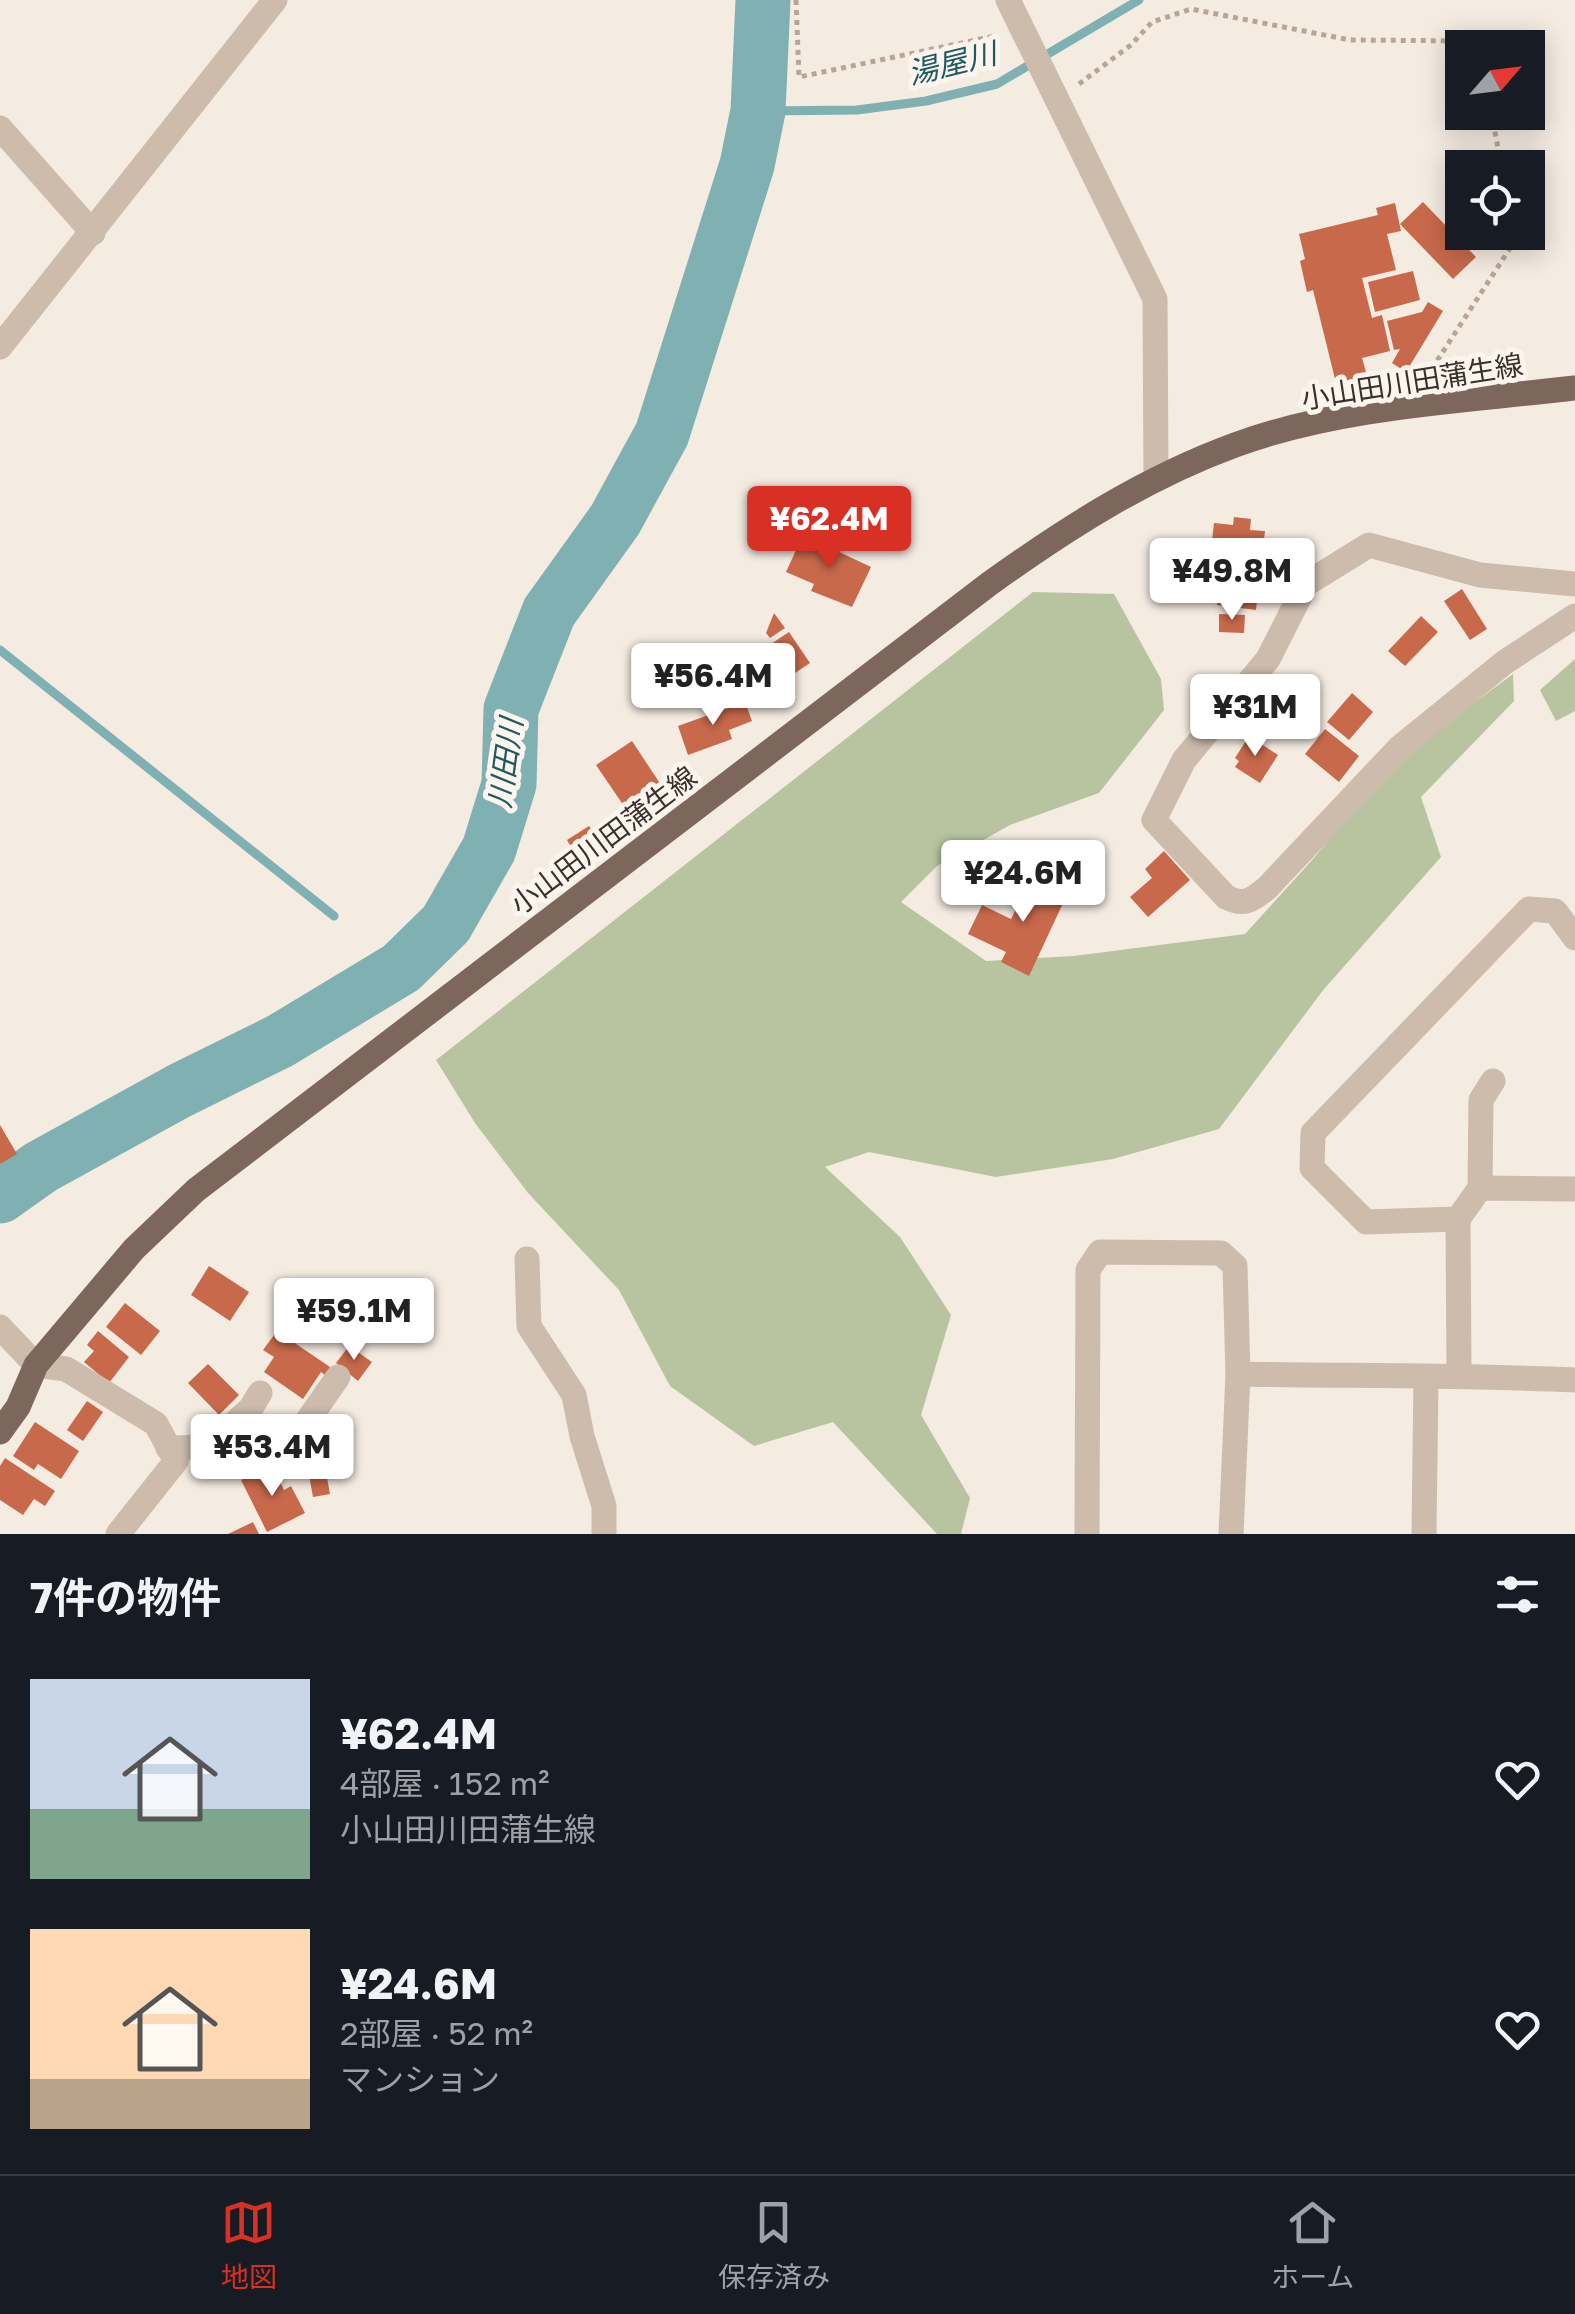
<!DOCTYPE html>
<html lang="ja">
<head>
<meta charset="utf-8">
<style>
	:root { --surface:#171b24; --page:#20242c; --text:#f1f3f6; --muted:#9ea1a6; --line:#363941; --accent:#d93025 }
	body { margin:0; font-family:"Golos Text","Noto Sans JP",sans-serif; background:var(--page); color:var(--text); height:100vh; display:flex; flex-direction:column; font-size:38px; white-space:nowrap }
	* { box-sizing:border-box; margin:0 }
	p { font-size:32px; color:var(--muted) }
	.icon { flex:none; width:55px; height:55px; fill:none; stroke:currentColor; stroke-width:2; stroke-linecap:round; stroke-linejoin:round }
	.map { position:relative; height:1534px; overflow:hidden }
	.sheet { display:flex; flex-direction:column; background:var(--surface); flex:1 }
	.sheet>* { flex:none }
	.needle { width:65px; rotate:62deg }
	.tools { position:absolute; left:1445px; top:30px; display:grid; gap:20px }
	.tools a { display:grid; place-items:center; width:100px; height:100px; border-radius:0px; background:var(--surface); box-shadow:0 5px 25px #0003; font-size:50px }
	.price { position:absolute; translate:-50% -85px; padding:0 22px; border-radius:10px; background:#fff; color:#222; font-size:32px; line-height:65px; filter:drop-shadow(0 2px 5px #0008) }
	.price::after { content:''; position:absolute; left:50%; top:60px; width:30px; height:22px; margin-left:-15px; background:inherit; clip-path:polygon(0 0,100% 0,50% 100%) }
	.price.on { background:var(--accent); color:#fff }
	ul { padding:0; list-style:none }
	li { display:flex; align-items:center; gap:30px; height:250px; padding:0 30px }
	li span { display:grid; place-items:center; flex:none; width:280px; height:200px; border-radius:0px; color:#555 }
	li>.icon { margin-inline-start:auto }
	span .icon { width:120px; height:120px; fill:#fffc; stroke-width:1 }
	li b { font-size:42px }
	h2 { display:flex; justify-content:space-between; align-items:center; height:120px; padding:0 30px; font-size:42px }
	.tabs { display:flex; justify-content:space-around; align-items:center; height:140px; border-top:2px solid var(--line); background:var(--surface); font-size:28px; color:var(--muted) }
	.tabs a { display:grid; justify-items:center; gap:5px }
	.tabs .on { color:var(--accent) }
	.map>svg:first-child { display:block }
	.green { fill:#b8c4a0 }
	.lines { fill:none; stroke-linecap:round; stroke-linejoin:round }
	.stream { stroke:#7fb0b2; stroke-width:9 }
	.river { stroke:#7fb0b2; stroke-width:55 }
	.building { fill:#c8694b }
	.path { stroke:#b9a596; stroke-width:5; stroke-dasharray:5 5; stroke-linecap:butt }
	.minor { stroke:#cdbbac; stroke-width:25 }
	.major { stroke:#7d675c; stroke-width:25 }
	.labels { text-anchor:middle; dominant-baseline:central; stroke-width:10; stroke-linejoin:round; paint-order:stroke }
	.street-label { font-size:28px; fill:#3b302b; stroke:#fbf5ee }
	.water-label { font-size:30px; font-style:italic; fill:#1f5a5e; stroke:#fbf5ee }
</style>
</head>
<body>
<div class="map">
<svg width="1575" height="1534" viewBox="0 0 1575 1534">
	<rect width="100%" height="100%" fill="#f4ebe1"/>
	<g class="green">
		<path d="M1033 592 1114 594 1161 679 1164 710 1099 793 1010 825 937 866 901 902 986 961 1074 956 1245 934 1313 859 1393 763 1513 674 1514 701 1421 797 1441 857 1324 989 1219 1129 1113 1159 996 1177 869 1152 825 1167 900 1237 951 1315 921 1415 970 1498 961 1534H937L833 1422 754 1446 670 1386 619 1290 528 1193 475 1123 436 1060Z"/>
		<path d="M1575 659V711L1556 721 1540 690Z"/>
	</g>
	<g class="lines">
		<g class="stream">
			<path d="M758 111 857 110 926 101 997 84 1139 0"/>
			<path d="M0 650 334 916"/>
		</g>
		<path class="river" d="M0 1196 41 1167 179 1091 280 1041 401 968 446 924 489 849 509 784 511 709 549 612 615 520 662 434 747 165 758 111 763 0"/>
	</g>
	<g class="building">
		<path d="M1423 202 1476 257 1453 279 1400 224Z"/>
		<path d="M1395 203 1401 231 1387 234 1396 270 1362 278 1372 318 1382 315 1390 351 1362 358 1368 379 1337 387 1313 290 1307 292 1300 261 1305 259 1299 234 1378 215 1376 208Z"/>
		<path d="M1413 271 1420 300 1375 312 1368 282Z"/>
		<path d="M1428 302 1443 311 1406 372 1392 363 1400 349 1394 350 1387 321 1422 312Z"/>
		<path d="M1234 517 1251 519 1250 530 1265 531 1256 610 1217 605 1218 595 1206 594 1214 523 1233 525Z"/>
		<path d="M803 535 871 567 852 607 811 591 814 584 786 572Z"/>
		<path d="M1462 589 1487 629 1470 640 1444 601Z"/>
		<path d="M774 613 785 628 770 638 766 633Z"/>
		<path d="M1219 614 1245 615 1244 633 1219 632Z"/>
		<path d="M1421 616 1438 632 1405 666 1388 651Z"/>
		<path d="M789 632 810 663 786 679 765 648Z"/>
		<path d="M1352 693 1373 712 1349 740 1327 722Z"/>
		<path d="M745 702 752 721 729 730 732 739 688 755 678 726Z"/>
		<path d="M1325 729 1359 756 1339 782 1305 754Z"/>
		<path d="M1249 736 1278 755 1260 783 1235 767 1239 761 1235 758Z"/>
		<path d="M632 741 665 791 630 815 596 765Z"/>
		<path d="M589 826 602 844 564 869 559 862 574 852 567 840Z"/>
		<path d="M1060 842 1083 850 1076 875 1052 868Z"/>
		<path d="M1164 851 1190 880 1148 917 1130 897 1152 878 1145 869Z"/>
		<path d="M1042 872 1071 886 1029 976 1001 962 1006 952 968 934 982 905 1011 919 1019 903 1026 907Z"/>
		<path d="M0 1125 17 1154 0 1164Z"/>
		<path d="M209 1266 249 1292 230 1321 191 1295Z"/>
		<path d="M125 1303 160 1331 141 1355 106 1327Z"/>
		<path d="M98 1331 129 1357 109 1383 84 1362 94 1351 87 1345Z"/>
		<path d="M277 1331 330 1367 325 1375 321 1372 303 1399 264 1372 274 1357 263 1350Z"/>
		<path d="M349 1346 372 1362 358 1381 336 1363Z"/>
		<path d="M208 1364 239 1395 219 1415 188 1383Z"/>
		<path d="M87 1401 103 1412 83 1441 67 1430Z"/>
		<path d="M323 1415 341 1426 328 1447 310 1436Z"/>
		<path d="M35 1422 79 1451 61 1479 38 1464 34 1470 13 1456Z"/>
		<path d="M5 1458 55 1491 45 1506 34 1499 23 1515 0 1500V1466Z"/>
		<path d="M271 1464 284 1490 291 1486 305 1513 267 1532 241 1480Z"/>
		<path d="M326 1472 330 1494 313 1497 309 1475Z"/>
		<path d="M253 1522 259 1534H228Z"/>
	</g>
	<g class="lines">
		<g class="path">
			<path d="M796 0 799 77 995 36"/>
			<path d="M1079 84 1131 45 1152 22 1191 9 1350 40 1476 41 1477 48"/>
			<path d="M1491 112 1502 168"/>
			<path d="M1431 379 1433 367 1516 239 1515 232"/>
		</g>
		<g class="minor">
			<path d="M1008 0 1155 299 1156 478"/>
			<path d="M0 128 93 233"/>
			<path d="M0 347 275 0"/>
			<path d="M1575 584 1480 575 1369 545 1306 584 1268 659 1184 760 1154 820 1226 897C1244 906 1251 901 1267 888L1399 748 1505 662 1575 616"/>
			<path d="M1480 1188 1481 1100 1493 1081"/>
			<path d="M1458 1219 1366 1222 1312 1168 1313 1133 1529 909 1555 911 1575 938"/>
			<path d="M527 1259 529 1326 574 1395 582 1436 604 1506V1534"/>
			<path d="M0 1327 36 1365 66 1369 156 1424 176 1461 118 1534"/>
			<path d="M1238 1374C1350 1376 1463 1375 1575 1380"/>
			<path d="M1459 1375 1458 1219 1480 1188 1575 1189"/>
			<path d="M208 1447 296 1437 338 1377"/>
			<path d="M168 1448 208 1447 251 1408 260 1393"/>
			<path d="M1087 1534 1088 1270 1100 1252 1221 1253 1235 1266 1238 1374 1231 1534"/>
			<path d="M1424 1534 1426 1378"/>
		</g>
		<path class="major" d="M0 1432 18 1407 36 1365 134 1249 196 1190 989 584C1067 528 1145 478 1235 445 1340 406 1465 401 1575 388"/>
	</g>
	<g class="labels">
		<g class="street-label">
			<text transform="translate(1412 381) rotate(-9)">小山田川田蒲生線</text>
			<text transform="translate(603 840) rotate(-37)">小山田川田蒲生線</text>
		</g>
		<g class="water-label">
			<text transform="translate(952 63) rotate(-14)">湯屋川</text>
			<text transform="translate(505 763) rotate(-82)">川田川</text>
		</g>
	</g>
</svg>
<div class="tools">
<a><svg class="needle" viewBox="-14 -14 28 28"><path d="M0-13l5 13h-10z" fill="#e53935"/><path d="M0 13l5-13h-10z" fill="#9ea1a6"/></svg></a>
<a><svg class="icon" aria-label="locate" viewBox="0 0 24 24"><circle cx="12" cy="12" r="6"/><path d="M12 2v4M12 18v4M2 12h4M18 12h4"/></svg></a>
</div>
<b class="price on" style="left:829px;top:571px">¥62.4M</b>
<b class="price" style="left:1232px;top:623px">¥49.8M</b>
<b class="price" style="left:713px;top:728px">¥56.4M</b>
<b class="price" style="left:1255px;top:759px">¥31M</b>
<b class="price" style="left:1023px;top:925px">¥24.6M</b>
<b class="price" style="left:354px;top:1363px">¥59.1M</b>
<b class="price" style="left:272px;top:1499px">¥53.4M</b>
</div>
<section class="sheet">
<h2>7件の物件<svg class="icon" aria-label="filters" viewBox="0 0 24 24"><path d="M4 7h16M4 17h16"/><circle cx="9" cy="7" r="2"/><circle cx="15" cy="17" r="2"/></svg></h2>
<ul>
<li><span style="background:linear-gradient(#c9d6e8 65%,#7fa58c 0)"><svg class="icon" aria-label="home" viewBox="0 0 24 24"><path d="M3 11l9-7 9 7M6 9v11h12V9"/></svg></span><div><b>¥62.4M</b><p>4部屋 · 152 m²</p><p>小山田川田蒲生線</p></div><svg class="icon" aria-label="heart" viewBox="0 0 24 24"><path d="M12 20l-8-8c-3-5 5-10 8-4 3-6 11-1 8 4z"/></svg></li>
<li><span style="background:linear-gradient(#ffd9b3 75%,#b9a48a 0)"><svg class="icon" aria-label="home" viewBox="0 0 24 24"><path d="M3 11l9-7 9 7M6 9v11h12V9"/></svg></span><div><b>¥24.6M</b><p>2部屋 · 52 m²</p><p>マンション</p></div><svg class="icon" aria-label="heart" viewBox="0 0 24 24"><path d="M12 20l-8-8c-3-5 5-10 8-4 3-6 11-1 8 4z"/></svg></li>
</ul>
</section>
<nav class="tabs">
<a class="on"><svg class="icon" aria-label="map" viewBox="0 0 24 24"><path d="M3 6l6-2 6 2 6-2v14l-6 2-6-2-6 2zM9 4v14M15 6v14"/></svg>地図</a>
<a><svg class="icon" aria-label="saved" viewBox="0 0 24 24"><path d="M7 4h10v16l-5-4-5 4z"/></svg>保存済み</a>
<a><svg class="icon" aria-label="home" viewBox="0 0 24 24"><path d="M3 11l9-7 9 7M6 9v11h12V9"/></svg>ホーム</a>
</nav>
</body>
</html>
